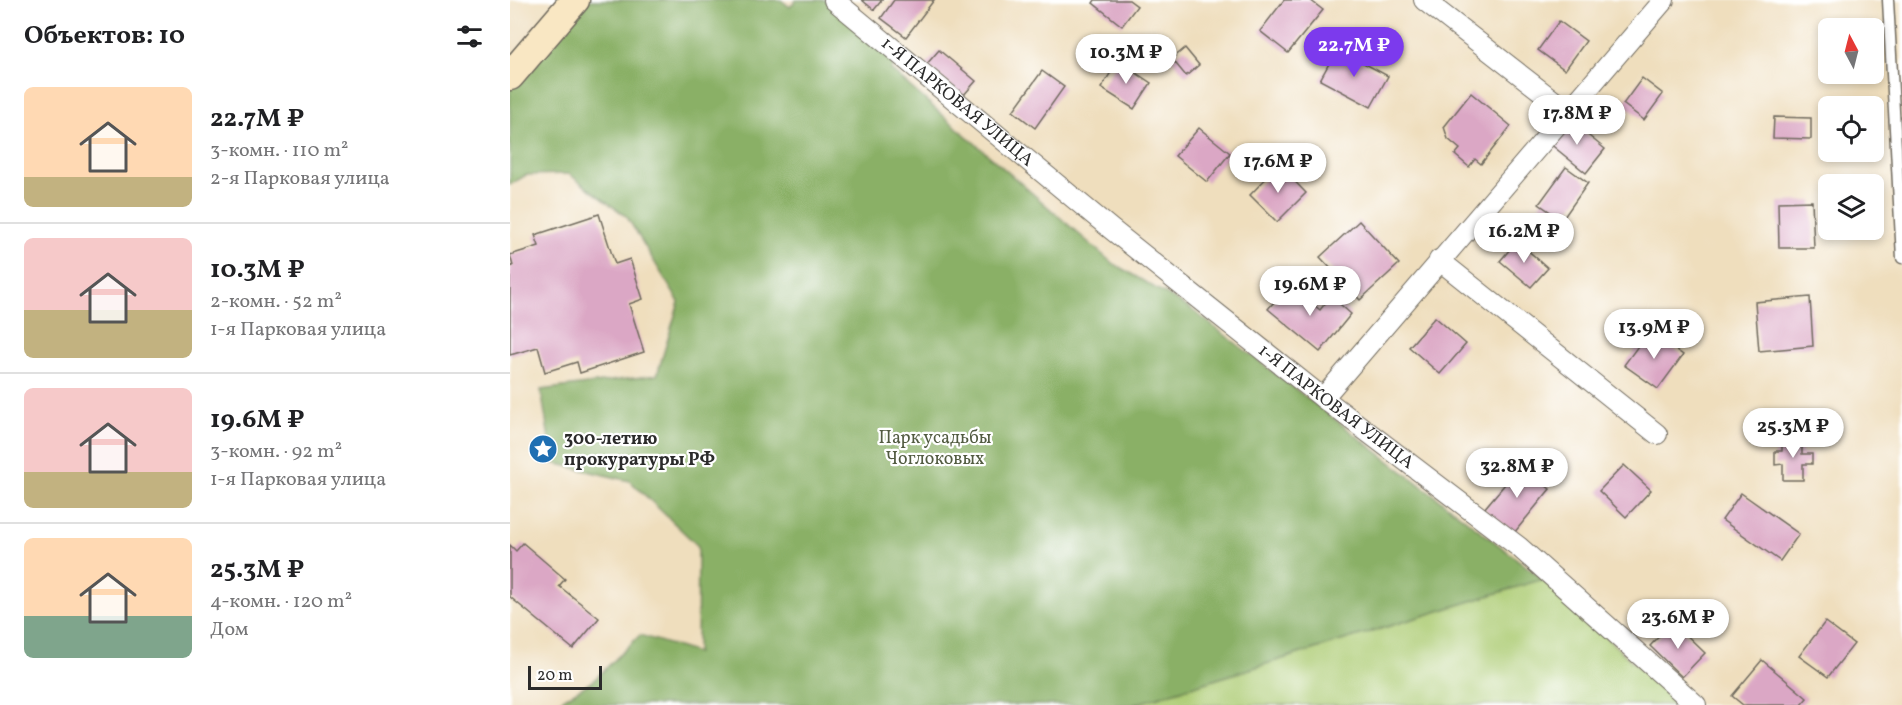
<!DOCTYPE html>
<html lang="ru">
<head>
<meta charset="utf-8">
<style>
	:root { --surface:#fff; --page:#f2f2f2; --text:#202124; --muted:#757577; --line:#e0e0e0; --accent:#7c3aed }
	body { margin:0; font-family:Vollkorn,serif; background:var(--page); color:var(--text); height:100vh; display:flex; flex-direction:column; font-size:22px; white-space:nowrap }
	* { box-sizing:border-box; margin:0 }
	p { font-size:20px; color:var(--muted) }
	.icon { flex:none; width:33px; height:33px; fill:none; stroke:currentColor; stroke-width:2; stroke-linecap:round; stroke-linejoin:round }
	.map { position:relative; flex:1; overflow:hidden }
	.sheet { display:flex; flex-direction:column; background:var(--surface); width:510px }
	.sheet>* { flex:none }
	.needle { width:39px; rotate:353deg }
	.tools { position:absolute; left:1308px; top:18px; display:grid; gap:12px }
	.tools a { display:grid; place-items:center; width:66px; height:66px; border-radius:9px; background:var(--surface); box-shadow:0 3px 9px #0003; font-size:30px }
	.scale { position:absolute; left:18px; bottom:15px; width:74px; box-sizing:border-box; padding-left:6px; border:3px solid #2b2b2b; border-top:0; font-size:16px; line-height:21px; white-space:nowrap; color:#2b2b2b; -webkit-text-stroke:4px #fff; paint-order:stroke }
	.price { position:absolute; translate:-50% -51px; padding:0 14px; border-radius:21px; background:#fff; color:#222; font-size:20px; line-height:39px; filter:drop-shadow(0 2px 3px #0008) }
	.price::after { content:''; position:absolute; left:50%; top:36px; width:18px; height:14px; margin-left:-9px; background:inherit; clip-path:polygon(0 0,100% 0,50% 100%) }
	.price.selected { background:var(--accent); color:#fff }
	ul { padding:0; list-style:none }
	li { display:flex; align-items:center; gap:18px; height:150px; padding:0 24px }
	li+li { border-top:2px solid var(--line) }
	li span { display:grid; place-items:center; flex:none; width:168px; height:120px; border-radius:9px; color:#555 }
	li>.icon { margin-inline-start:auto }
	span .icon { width:72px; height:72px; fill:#fffc; stroke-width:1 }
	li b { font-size:26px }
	h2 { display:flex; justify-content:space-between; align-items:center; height:72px; padding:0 24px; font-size:26px }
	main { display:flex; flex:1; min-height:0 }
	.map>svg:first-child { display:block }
	.green { fill:#adcc74; stroke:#6c7c50; stroke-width:1.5 }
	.forest { fill:#8ab066; stroke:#5a6e48; stroke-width:1.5 }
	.building { fill:#dba7c5 }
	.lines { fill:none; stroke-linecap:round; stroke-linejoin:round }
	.service-casing { stroke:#706a5e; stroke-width:13 }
	.minor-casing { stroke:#706a5e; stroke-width:22 }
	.secondary-casing { stroke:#706a5e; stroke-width:31 }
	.service { stroke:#fff; stroke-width:10 }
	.minor { stroke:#fff; stroke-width:20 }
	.secondary { stroke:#f9e7c3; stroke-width:28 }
	.labels { text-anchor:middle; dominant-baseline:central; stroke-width:4.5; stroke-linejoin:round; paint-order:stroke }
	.street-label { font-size:18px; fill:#2b2b2b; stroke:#fff }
	.park-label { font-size:18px; fill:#525b41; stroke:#fff }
	.poi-label { font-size:18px; font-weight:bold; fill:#2b2b2b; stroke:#fff; text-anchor:start }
</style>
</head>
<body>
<main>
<section class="sheet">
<h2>Объектов: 10<svg class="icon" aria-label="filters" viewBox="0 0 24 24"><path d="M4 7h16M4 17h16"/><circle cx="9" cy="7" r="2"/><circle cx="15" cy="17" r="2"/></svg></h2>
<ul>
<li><span style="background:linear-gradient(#ffd9b3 75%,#c2b280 0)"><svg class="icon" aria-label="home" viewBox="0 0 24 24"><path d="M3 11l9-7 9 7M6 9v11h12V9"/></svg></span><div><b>22.7M ₽</b><p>3-комн. · 110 m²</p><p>2-я Парковая улица</p></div></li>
<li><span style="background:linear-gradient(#f6c9c9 60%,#c2b280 0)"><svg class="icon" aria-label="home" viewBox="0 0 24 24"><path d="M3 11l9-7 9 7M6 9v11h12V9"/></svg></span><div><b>10.3M ₽</b><p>2-комн. · 52 m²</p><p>1-я Парковая улица</p></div></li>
<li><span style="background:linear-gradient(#f6c9c9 70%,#c2b280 0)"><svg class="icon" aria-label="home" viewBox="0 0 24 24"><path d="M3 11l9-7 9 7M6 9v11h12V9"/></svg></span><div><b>19.6M ₽</b><p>3-комн. · 92 m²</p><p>1-я Парковая улица</p></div></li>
<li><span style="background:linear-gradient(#ffd9b3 65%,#7fa58c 0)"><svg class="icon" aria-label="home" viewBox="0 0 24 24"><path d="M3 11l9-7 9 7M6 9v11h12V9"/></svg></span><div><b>25.3M ₽</b><p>4-комн. · 120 m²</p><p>Дом</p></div></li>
</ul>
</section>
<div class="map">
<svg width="1392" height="705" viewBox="0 0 1392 705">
	<rect width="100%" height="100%" fill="#fff"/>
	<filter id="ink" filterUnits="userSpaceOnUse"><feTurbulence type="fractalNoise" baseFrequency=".0167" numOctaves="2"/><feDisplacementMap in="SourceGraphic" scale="12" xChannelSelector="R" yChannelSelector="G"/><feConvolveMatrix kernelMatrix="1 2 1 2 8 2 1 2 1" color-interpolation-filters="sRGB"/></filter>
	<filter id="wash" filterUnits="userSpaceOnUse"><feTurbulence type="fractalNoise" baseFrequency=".008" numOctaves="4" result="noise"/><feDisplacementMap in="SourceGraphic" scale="24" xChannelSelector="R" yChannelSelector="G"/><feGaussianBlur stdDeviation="1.35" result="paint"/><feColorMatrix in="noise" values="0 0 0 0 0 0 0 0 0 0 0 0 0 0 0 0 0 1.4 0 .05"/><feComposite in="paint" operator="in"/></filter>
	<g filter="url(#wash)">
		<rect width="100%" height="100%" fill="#efdebd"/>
		<path class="green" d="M1033 579 1169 705H622Z"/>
		<path class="forest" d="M77 0H271L280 7 286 0H315L385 61 381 70 601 262 681 309 1033 579 622 705H43L83 681 130 635 187 653 188 546 120 481 43 463 31 390 147 375 169 302 117 217 59 174 16 175 0 185V89Z"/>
		<g id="blocks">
			<g class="building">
				<path d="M352 0H372L364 10Z"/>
				<path d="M384 0H424L396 37 371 18Z"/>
				<path d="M585 0H619L627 6 612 26 583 3Z"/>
				<path d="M774 0H800L813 10 778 53 750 31Z"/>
				<path d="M1049 21 1076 41 1055 70 1028 50Z"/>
				<path d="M675 48 689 65 676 76 662 59Z"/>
				<path d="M827 49 878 76 861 107 810 80Z"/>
				<path d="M429 50 466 81 453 96 416 65Z"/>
				<path d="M608 61 641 83 624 109 591 88Z"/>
				<path d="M532 71 554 87 525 128 503 111Z"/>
				<path d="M1132 78 1153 94 1134 120 1113 104Z"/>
				<path d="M961 93 1001 126 971 164 965 159 959 167 945 155 950 149 938 139 934 127Z"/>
				<path d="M1264 117 1301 118V139L1263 138Z"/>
				<path d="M1058 119 1095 149 1076 173 1039 143Z"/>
				<path d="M689 128 720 153 697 182 665 156Z"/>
				<path d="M769 165 796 193 767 222 740 195Z"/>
				<path d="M1056 167 1078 183 1052 220 1029 204Z"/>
				<path d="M1302 201 1304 248H1269L1268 202Z"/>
				<path d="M89 214 105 264 120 259 133 299 119 304 134 352 70 373 67 362 35 372 28 347 0 355V267L3 266 0 255 29 246 25 235Z"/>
				<path d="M849 221 889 264 850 300 810 257Z"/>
				<path d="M1007 241 1038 268 1021 287 990 261Z"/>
				<path d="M779 284 810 310 821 296 841 314 810 352 758 309Z"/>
				<path d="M1300 297 1303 346 1249 351 1245 302Z"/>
				<path d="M925 317 956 344 930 374 899 347Z"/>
				<path d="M1139 331 1173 355 1148 389 1114 365Z"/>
				<path d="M1272 438H1292V454H1302V464H1293V480H1273V464L1265 465V451H1272Z"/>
				<path d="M1011 465 1040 489 1004 533 974 509Z"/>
				<path d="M1114 465 1141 490 1116 517 1089 491Z"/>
				<path d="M1231 493 1289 534 1270 561 1212 520Z"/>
				<path d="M13 543 55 579 49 586 89 618 63 649 0 597V545L6 551Z"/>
				<path d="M1163 622 1195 653 1172 677 1140 646Z"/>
				<path d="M1315 622 1344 644 1318 677 1289 656Z"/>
				<path d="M1252 660 1297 698 1291 705H1233L1222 696Z"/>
			</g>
		</g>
	</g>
	<g filter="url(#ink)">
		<use href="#blocks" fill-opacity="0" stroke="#706a5e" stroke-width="1.5"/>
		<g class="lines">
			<g class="service-casing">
				<path id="service" d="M1378 0 1392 258"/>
			</g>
			<g class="minor-casing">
				<g id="minor">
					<path id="s1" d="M324 0 601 229 813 398 1009 547 1186 705"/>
					<path d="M914 0 1058 112"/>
					<path d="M929 260 1147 434"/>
					<path d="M813 398 1154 0"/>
				</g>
			</g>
			<g class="secondary-casing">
				<path id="secondary" d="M0 76 65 0"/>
			</g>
			<use href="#service" class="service"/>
			<use href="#minor" class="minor"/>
			<use href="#secondary" class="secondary"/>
		</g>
	</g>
	<defs>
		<g id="sight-disc" transform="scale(1.5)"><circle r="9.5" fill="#1f6fb2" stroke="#fff"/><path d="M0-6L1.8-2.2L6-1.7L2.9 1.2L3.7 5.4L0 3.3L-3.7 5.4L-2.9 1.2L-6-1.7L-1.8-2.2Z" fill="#fff"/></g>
	</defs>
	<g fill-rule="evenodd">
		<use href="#sight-disc" x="33" y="449"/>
	</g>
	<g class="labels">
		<g class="street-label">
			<text stroke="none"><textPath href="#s1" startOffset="160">1-Я ПАРКОВАЯ УЛИЦА</textPath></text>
			<text stroke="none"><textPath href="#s1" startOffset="646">1-Я ПАРКОВАЯ УЛИЦА</textPath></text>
		</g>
		<g class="park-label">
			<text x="425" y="438">Парк усадьбы<tspan x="425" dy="21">Чоглоковых</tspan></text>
		</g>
		<g class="poi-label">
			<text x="54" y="439">300-летию<tspan x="54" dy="21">прокуратуры РФ</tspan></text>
		</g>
	</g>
</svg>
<div class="tools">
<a><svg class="needle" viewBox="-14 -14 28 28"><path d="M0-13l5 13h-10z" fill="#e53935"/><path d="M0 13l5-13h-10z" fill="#757577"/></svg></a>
<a><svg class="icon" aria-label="locate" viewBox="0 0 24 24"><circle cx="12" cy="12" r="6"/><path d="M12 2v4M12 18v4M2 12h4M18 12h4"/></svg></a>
<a><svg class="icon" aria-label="layers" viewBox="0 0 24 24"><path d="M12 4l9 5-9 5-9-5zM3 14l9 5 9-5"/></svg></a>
</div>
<div class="scale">20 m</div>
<b class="price selected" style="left:844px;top:78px">22.7M ₽</b>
<b class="price" style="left:616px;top:85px">10.3M ₽</b>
<b class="price" style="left:1067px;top:146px">17.8M ₽</b>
<b class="price" style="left:768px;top:194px">17.6M ₽</b>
<b class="price" style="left:1014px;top:264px">16.2M ₽</b>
<b class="price" style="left:800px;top:317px">19.6M ₽</b>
<b class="price" style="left:1144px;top:360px">13.9M ₽</b>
<b class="price" style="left:1283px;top:459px">25.3M ₽</b>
<b class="price" style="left:1007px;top:499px">32.8M ₽</b>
<b class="price" style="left:1168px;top:650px">23.6M ₽</b>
</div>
</main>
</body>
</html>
